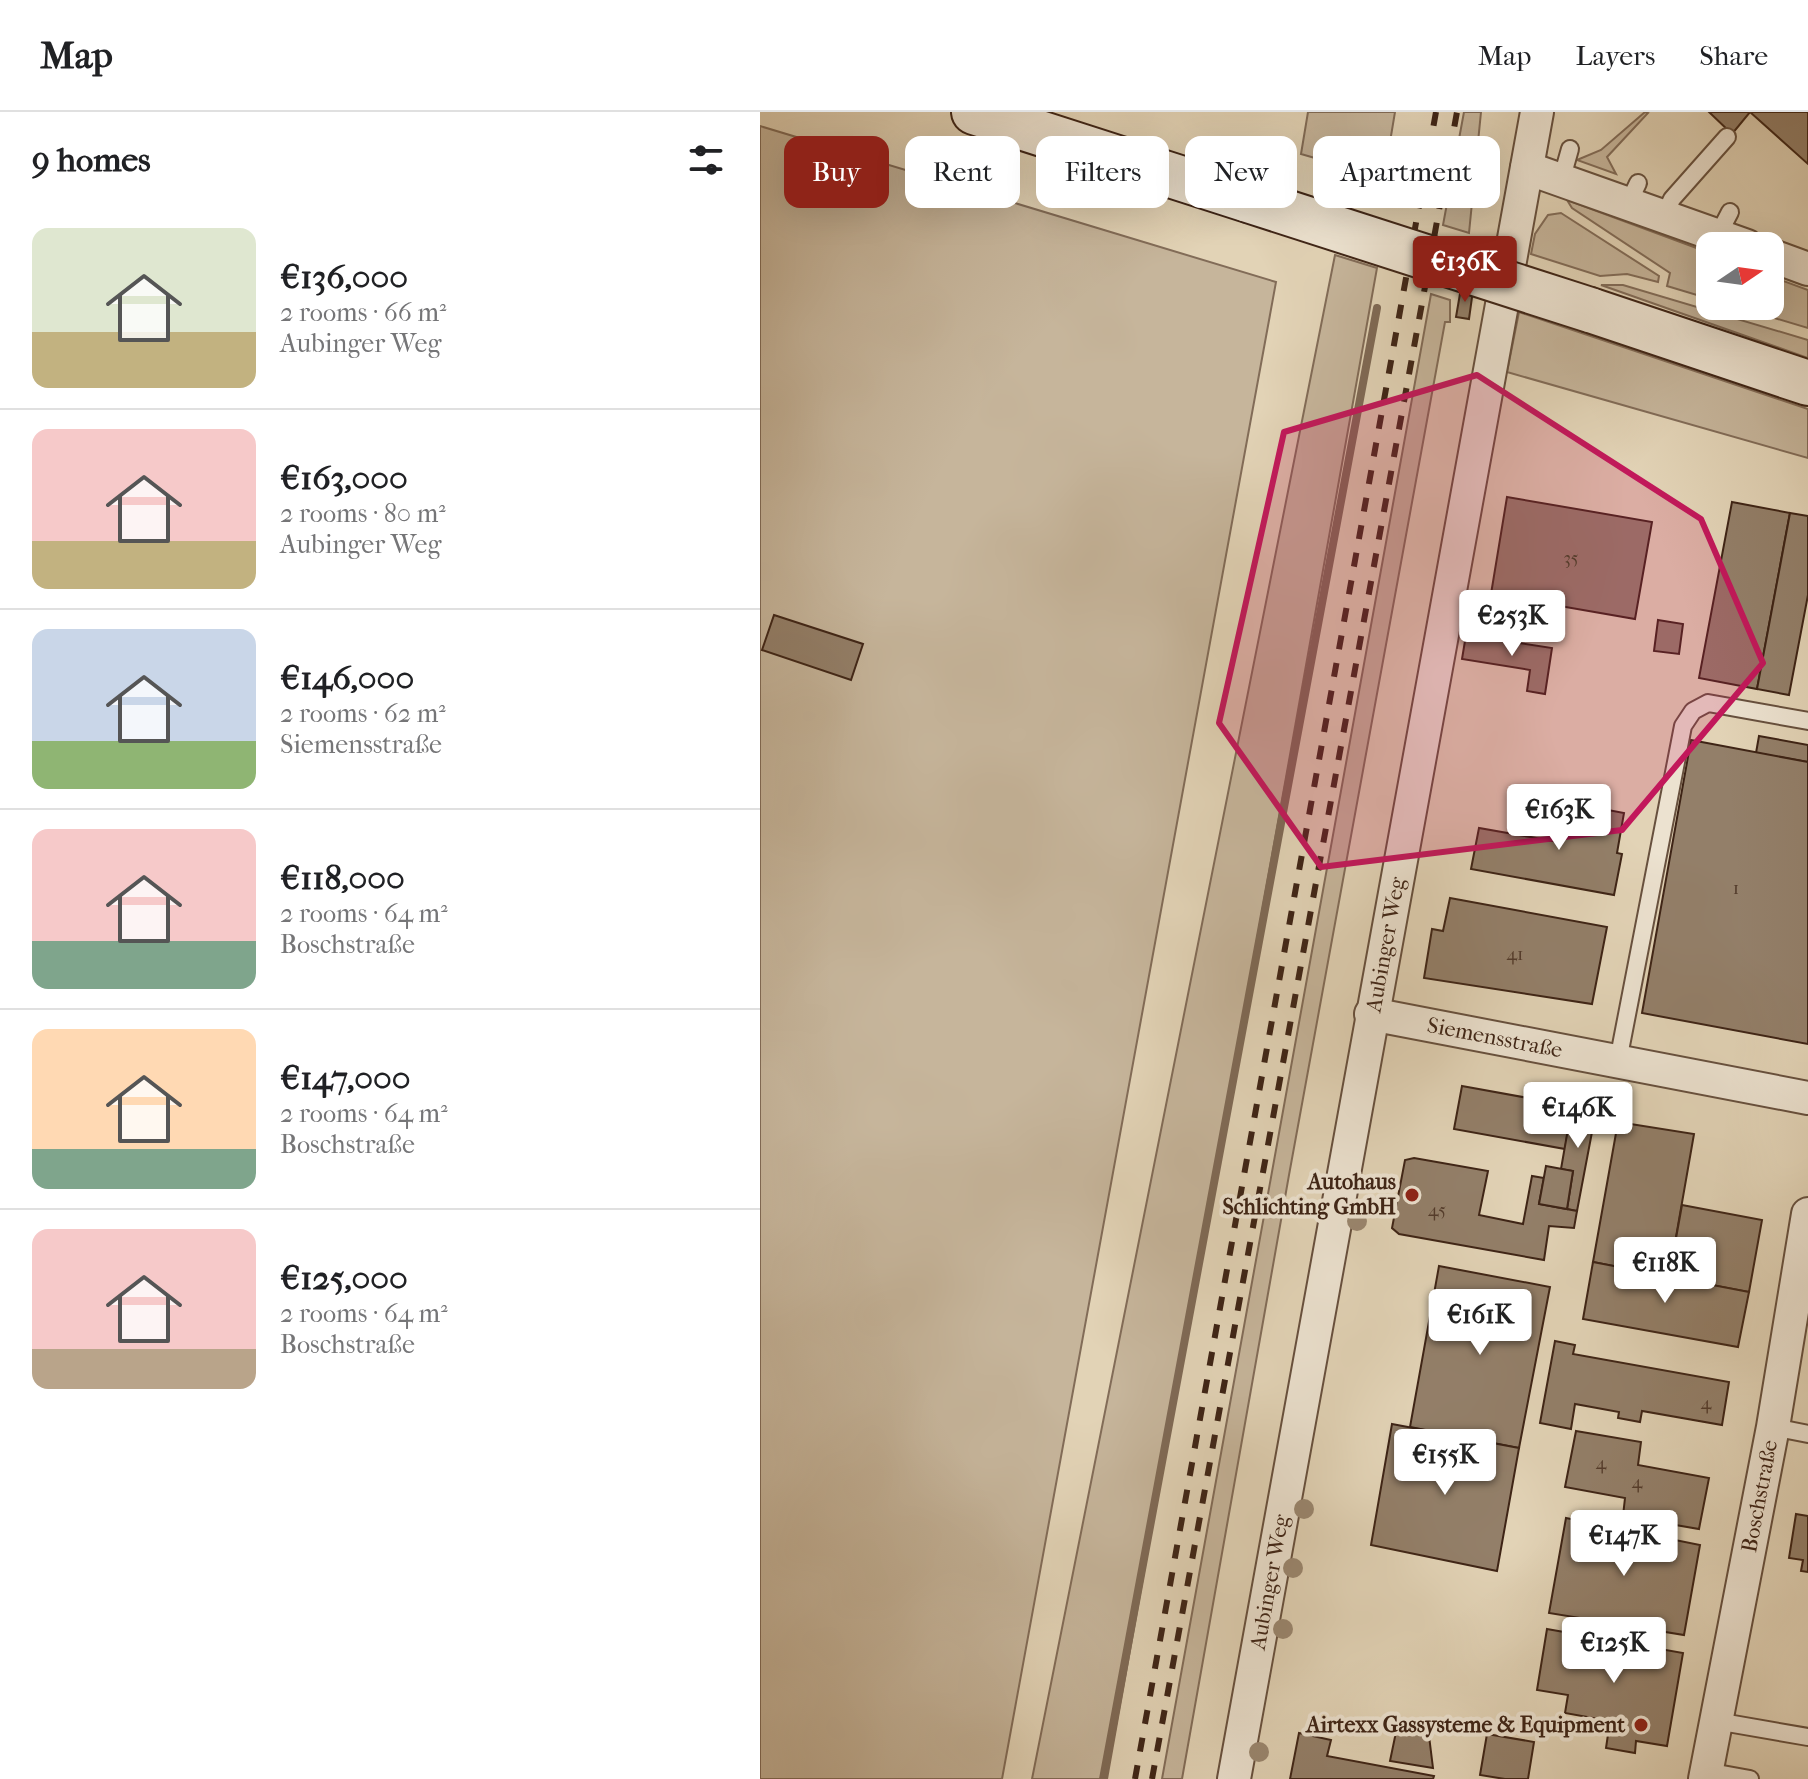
<!DOCTYPE html>
<html lang="en">
<head>
<meta charset="utf-8">
<style>
	:root { --surface:#fff; --page:#f6f6f6; --text:#202124; --muted:#757577; --line:#e0e0e0; --accent:#8f2418 }
	body { margin:0; font-family:"IM FELL French Canon",serif; background:var(--page); color:var(--text); height:100vh; display:flex; flex-direction:column; font-size:30px; white-space:nowrap }
	* { box-sizing:border-box; margin:0 }
	p { font-size:26px; color:var(--muted) }
	.icon { flex:none; width:44px; height:44px; fill:none; stroke:currentColor; stroke-width:2; stroke-linecap:round; stroke-linejoin:round }
	.map { position:relative; flex:1; overflow:hidden }
	.details { display:flex; flex-direction:column; background:var(--surface); width:760px }
	.details>* { flex:none }
	.banner { position:absolute; left:24px; top:24px; width:760px; height:72px; display:flex; gap:16px }
	.needle { width:52px; rotate:77deg }
	.controls { position:absolute; left:936px; top:120px; display:grid; gap:16px }
	.controls a { display:grid; place-items:center; width:88px; height:88px; border-radius:16px; background:var(--surface); box-shadow:0 8px 32px #0002; font-size:40px }
	.price { position:absolute; translate:-50% -68px; padding:0 18px; border-radius:8px; background:#fff; color:#222; font-size:26px; line-height:52px; filter:drop-shadow(0 2px 4px #0008) }
	.price::after { content:''; position:absolute; left:50%; top:48px; width:24px; height:18px; margin-left:-12px; background:inherit; clip-path:polygon(0 0,100% 0,50% 100%) }
	.price.active { background:var(--accent); color:#fff }
	ul { padding:0; list-style:none }
	li { display:flex; align-items:center; gap:24px; height:200px; padding:0 32px }
	li+li { border-top:2px solid var(--line) }
	li span { display:grid; place-items:center; flex:none; width:224px; height:160px; border-radius:16px; color:#555 }
	li>.icon { margin-inline-start:auto }
	span .icon { width:96px; height:96px; fill:#fffc; stroke-width:1 }
	li b { font-size:34px }
	h2 { display:flex; justify-content:space-between; align-items:center; height:96px; padding:0 32px; font-size:34px }
	.tag { padding:0 28px; border-radius:16px; background:var(--surface); box-shadow:0 8px 32px #0002; font-size:28px; line-height:72px }
	.tag.active { background:var(--accent); color:#fff }
	header { display:flex; align-items:center; gap:48px; box-sizing:border-box; height:112px; padding:0 40px; background:var(--surface); border-bottom:2px solid var(--line) }
	header strong { font-size:38px }
	nav { display:flex; gap:44px; margin-inline-start:auto; font-size:28px }
	main { display:flex; flex:1; min-height:0 }
	.map>svg:first-child { display:block }
	.green { fill:#c6b59b; stroke:#826c58; stroke-width:2 }
	.lines { fill:none; stroke-linecap:round; stroke-linejoin:round }
	.stream { stroke:#7f6a56; stroke-width:8 }
	.building { fill:#937f69; stroke:#3e2416; stroke-width:2 }
	.lane-casing { stroke:#67503e; stroke-width:20 }
	.street-casing { stroke:#67503e; stroke-width:36 }
	.secondary-casing { stroke:#3e2416; stroke-width:48 }
	.lane { stroke:#ece2d0; stroke-width:16 }
	.street { stroke:#ece2d0; stroke-width:32 }
	.secondary { stroke:#ece2d0; stroke-width:44 }
	.rail { stroke:#3e2416; stroke-width:6; stroke-dasharray:14 14; stroke-linecap:butt }
	.secondary-bridge-casing { stroke:#3e2416; stroke-width:48; stroke-linecap:butt }
	.secondary-bridge { stroke:#ece2d0; stroke-width:44 }
	.tree { fill:#9a8770 }
	.marked { fill:#c2185b; fill-opacity:0.2; stroke:#c2185b; stroke-width:6; stroke-linejoin:round }
	.poi-dot { fill:#8f2418; stroke:#ece2d0; stroke-width:3 }
	.labels { text-anchor:middle; dominant-baseline:central; stroke-width:8; stroke-linejoin:round; paint-order:stroke }
	.number-label { font-size:18px; fill:#533b2b }
	.street-label { font-size:22px; fill:#3e2416; stroke:#ece2d0 }
	.poi-label { font-size:22px; font-weight:bold; fill:#3e2416; stroke:#ece2d0; text-anchor:end }
</style>
</head>
<body>
<header>
<strong>Map</strong>
<nav><a>Map</a><a>Layers</a><a>Share</a></nav>
</header>
<main>
<section class="details">
<h2>9 homes<svg class="icon" aria-label="filters" viewBox="0 0 24 24"><path d="M4 7h16M4 17h16"/><circle cx="9" cy="7" r="2"/><circle cx="15" cy="17" r="2"/></svg></h2>
<ul>
<li><span style="background:linear-gradient(#dfe7d0 65%,#c2b280 0)"><svg class="icon" aria-label="home" viewBox="0 0 24 24"><path d="M3 11l9-7 9 7M6 9v11h12V9"/></svg></span><div><b>€136,000</b><p>2 rooms · 66 m²</p><p>Aubinger Weg</p></div></li>
<li><span style="background:linear-gradient(#f6c9c9 70%,#c2b280 0)"><svg class="icon" aria-label="home" viewBox="0 0 24 24"><path d="M3 11l9-7 9 7M6 9v11h12V9"/></svg></span><div><b>€163,000</b><p>2 rooms · 80 m²</p><p>Aubinger Weg</p></div></li>
<li><span style="background:linear-gradient(#c9d6e8 70%,#8fb573 0)"><svg class="icon" aria-label="home" viewBox="0 0 24 24"><path d="M3 11l9-7 9 7M6 9v11h12V9"/></svg></span><div><b>€146,000</b><p>2 rooms · 62 m²</p><p>Siemensstraße</p></div></li>
<li><span style="background:linear-gradient(#f6c9c9 70%,#7fa58c 0)"><svg class="icon" aria-label="home" viewBox="0 0 24 24"><path d="M3 11l9-7 9 7M6 9v11h12V9"/></svg></span><div><b>€118,000</b><p>2 rooms · 64 m²</p><p>Boschstraße</p></div></li>
<li><span style="background:linear-gradient(#ffd9b3 75%,#7fa58c 0)"><svg class="icon" aria-label="home" viewBox="0 0 24 24"><path d="M3 11l9-7 9 7M6 9v11h12V9"/></svg></span><div><b>€147,000</b><p>2 rooms · 64 m²</p><p>Boschstraße</p></div></li>
<li><span style="background:linear-gradient(#f6c9c9 75%,#b9a48a 0)"><svg class="icon" aria-label="home" viewBox="0 0 24 24"><path d="M3 11l9-7 9 7M6 9v11h12V9"/></svg></span><div><b>€125,000</b><p>2 rooms · 64 m²</p><p>Boschstraße</p></div></li>
</ul>
</section>
<div class="map">
<svg width="1048" height="1667" viewBox="0 0 1048 1667">
	<rect width="100%" height="100%" fill="#e2d3b6"/>
	<filter id="stains"><feTurbulence type="fractalNoise" baseFrequency=".0025" numOctaves="4"/><feColorMatrix values="0 0 0 0 .2 0 0 0 0 .09 0 0 0 0 .02 0 0 0 .5 -.17"/></filter>
	<radialGradient id="worn" r=".72"><stop offset=".6" stop-color="#630" stop-opacity="0"/><stop offset="1" stop-color="#630" stop-opacity=".3"/></radialGradient>
	<g class="green">
		<path d="M548 0H635L624 66 541 42Z"/>
		<path d="M704 0H721L709 121 683 113Z"/>
		<path d="M885 0 888 1 847 45 856 62 817 48 841 38Z"/>
		<path d="M0 14 516 170 242 1667H0Z"/>
		<path d="M807 88 950 141V187L907 174 910 161 812 96Z"/>
		<path d="M801 101 899 164 898 170 867 162 840 164 771 142 775 122 788 103Z"/>
		<path d="M575 143 617 156 347 1667H272Z"/>
		<path d="M1010 164 1048 178V216L974 194H1010Z"/>
		<path d="M841 173H863L1048 228V246Z"/>
		<path d="M671 182 690 188V210H685L529 1063 422 1667H402Z"/>
		<path d="M759 200 1048 297V346L747 260Z"/>
	</g>
	<g class="lines">
		<path class="stream" d="M343 1667 617 196"/>
	</g>
	<g class="building">
		<path d="M949 0H1048V52L990 0 972 22Z"/>
		<path d="M701 176 713 178 709 207 696 205Z"/>
		<path d="M747 385 892 410 875 507 731 482Z"/>
		<path d="M972 390 1030 401 997 577 939 566Z"/>
		<path d="M1030 401 1048 404V483L1029 583 997 577Z"/>
		<path d="M14 503 103 532 91 568 2 538Z"/>
		<path d="M898 508 923 512 919 542 894 539Z"/>
		<path d="M706 523 792 536 785 582 767 579 770 558 702 547Z"/>
		<path d="M999 624 1048 633V650L996 641Z"/>
		<path d="M931 628 1048 650V932L882 901Z"/>
		<path d="M806 690 864 701 857 741 862 742 854 783 711 757 719 716 799 730Z"/>
		<path d="M690 786 847 815 832 892 664 866 672 817 683 819Z"/>
		<path d="M702 974 812 994 805 1037 694 1017Z"/>
		<path d="M812 994 836 999 817 1099 807 1097 813 1059 801 1057Z"/>
		<path d="M858 1010 934 1022 909 1165 833 1150Z"/>
		<path d="M654 1046 728 1059 719 1103 763 1112 772 1064 784 1066 779 1092 817 1099 814 1116 789 1114 784 1148 639 1122 632 1116 645 1048Z"/>
		<path d="M786 1054 813 1059 807 1097 779 1092Z"/>
		<path d="M922 1093 1002 1108 989 1180 909 1165Z"/>
		<path d="M833 1150 989 1180 978 1235 823 1207Z"/>
		<path d="M679 1154 790 1175 759 1336 650 1315Z"/>
		<path d="M795 1229 815 1233 813 1242 969 1270 962 1313 882 1299 880 1310 858 1306 859 1300 815 1292 811 1317 780 1311Z"/>
		<path d="M632 1312 759 1336 737 1459 611 1433Z"/>
		<path d="M816 1319 881 1330 878 1353 949 1366 939 1417 863 1404 865 1386 805 1375Z"/>
		<path d="M1036 1402 1048 1404V1460L1041 1459 1043 1448 1029 1446Z"/>
		<path d="M806 1406 940 1433 924 1523 789 1501Z"/>
		<path d="M787 1517 923 1541 907 1634 876 1629 875 1641 846 1636 850 1609 805 1601 808 1583 777 1578Z"/>
		<path d="M636 1620 669 1624 673 1656 630 1649Z"/>
		<path d="M539 1621 571 1628 567 1644 674 1664 673 1667H530Z"/>
		<path d="M727 1622 774 1630 768 1667H745L720 1663Z"/>
	</g>
	<g class="lines">
		<g class="lane-casing">
			<g id="lane">
				<path d="M801 69 810 37"/>
				<path d="M868 92 878 71"/>
				<path d="M904 104 912 87 967 25"/>
				<path d="M958 123 970 100"/>
				<path d="M858 949 923 614 933 599 948 591 1048 609"/>
				<path d="M1013 1315 1048 1322"/>
				<path d="M956 1609 1048 1625"/>
				<path d="M946 1659 990 1667"/>
			</g>
		</g>
		<g class="street-casing">
			<g id="street">
				<path d="M767 56 987 134"/>
				<path d="M1010 143 1048 157"/>
				<path id="s1" d="M611 902 1048 986"/>
				<path id="s2" d="M474 1667 777 0"/>
				<path id="s3" d="M945 1667 1013 1315 1048 1102"/>
			</g>
		</g>
		<g class="secondary-casing">
			<g id="secondary">
				<path d="M214 0 488 88"/>
				<path d="M830 198 1048 271"/>
			</g>
		</g>
		<use href="#lane" class="lane"/>
		<use href="#street" class="street"/>
		<use href="#secondary" class="secondary"/>
		<g class="rail">
			<path d="M375 1667 676 0"/>
			<path d="M392 1667 697 0"/>
		</g>
		<g class="secondary-bridge-casing">
			<path id="secondary-bridge" d="M488 88 830 198"/>
		</g>
		<use href="#secondary-bridge" class="secondary-bridge"/>
	</g>
	<g class="tree">
		<circle cx="597" cy="1109" r="10"/>
		<circle cx="544" cy="1397" r="10"/>
		<circle cx="533" cy="1456" r="10"/>
		<circle cx="523" cy="1517" r="10"/>
		<circle cx="499" cy="1640" r="10"/>
	</g>
	<path class="marked" d="M717 263 941 407 1003 551 862 718 561 755 459 611 524 320Z"/>
	<g class="poi-dot">
		<circle cx="652" cy="1083" r="8"/>
		<circle cx="881" cy="1613" r="8"/>
	</g>
	<g class="labels">
		<g class="number-label">
			<text x="811" y="446">35</text>
			<text x="976" y="776">1</text>
			<text x="755" y="842">41</text>
			<text x="677" y="1098">45</text>
			<text x="946" y="1291">4</text>
			<text x="841" y="1351">4</text>
			<text x="877" y="1370">4</text>
		</g>
		<g class="street-label">
			<text stroke="none"><textPath href="#s2" startOffset="848">Aubinger Weg</textPath></text>
			<text stroke="none"><textPath href="#s1" startOffset="126">Siemensstraße</textPath></text>
			<text stroke="none"><textPath href="#s3" startOffset="288">Boschstraße</textPath></text>
			<text stroke="none"><textPath href="#s2" startOffset="200">Aubinger Weg</textPath></text>
		</g>
		<g class="poi-label">
			<text x="636" y="1070">Autohaus<tspan x="636" dy="25">Schlichting GmbH</tspan></text>
			<text x="865" y="1613">Airtexx Gassysteme &amp; Equipment</text>
		</g>
	</g>
	<rect width="100%" height="100%" filter="url(#stains)"/>
	<rect width="100%" height="100%" fill="url(#worn)"/>
</svg>
<div class="controls">
<a><svg class="needle" viewBox="-14 -14 28 28"><path d="M0-13l5 13h-10z" fill="#e53935"/><path d="M0 13l5-13h-10z" fill="#757577"/></svg></a>
</div>
<b class="price active" style="left:705px;top:192px">€136K</b>
<b class="price" style="left:752px;top:546px">€253K</b>
<b class="price" style="left:799px;top:740px">€163K</b>
<b class="price" style="left:818px;top:1038px">€146K</b>
<b class="price" style="left:905px;top:1193px">€118K</b>
<b class="price" style="left:720px;top:1245px">€161K</b>
<b class="price" style="left:685px;top:1385px">€155K</b>
<b class="price" style="left:864px;top:1466px">€147K</b>
<b class="price" style="left:854px;top:1573px">€125K</b>
<div class="banner">
<a class="tag active">Buy</a>
<a class="tag">Rent</a>
<a class="tag">Filters</a>
<a class="tag">New</a>
<a class="tag">Apartment</a>
</div>
</div>
</main>
</body>
</html>
